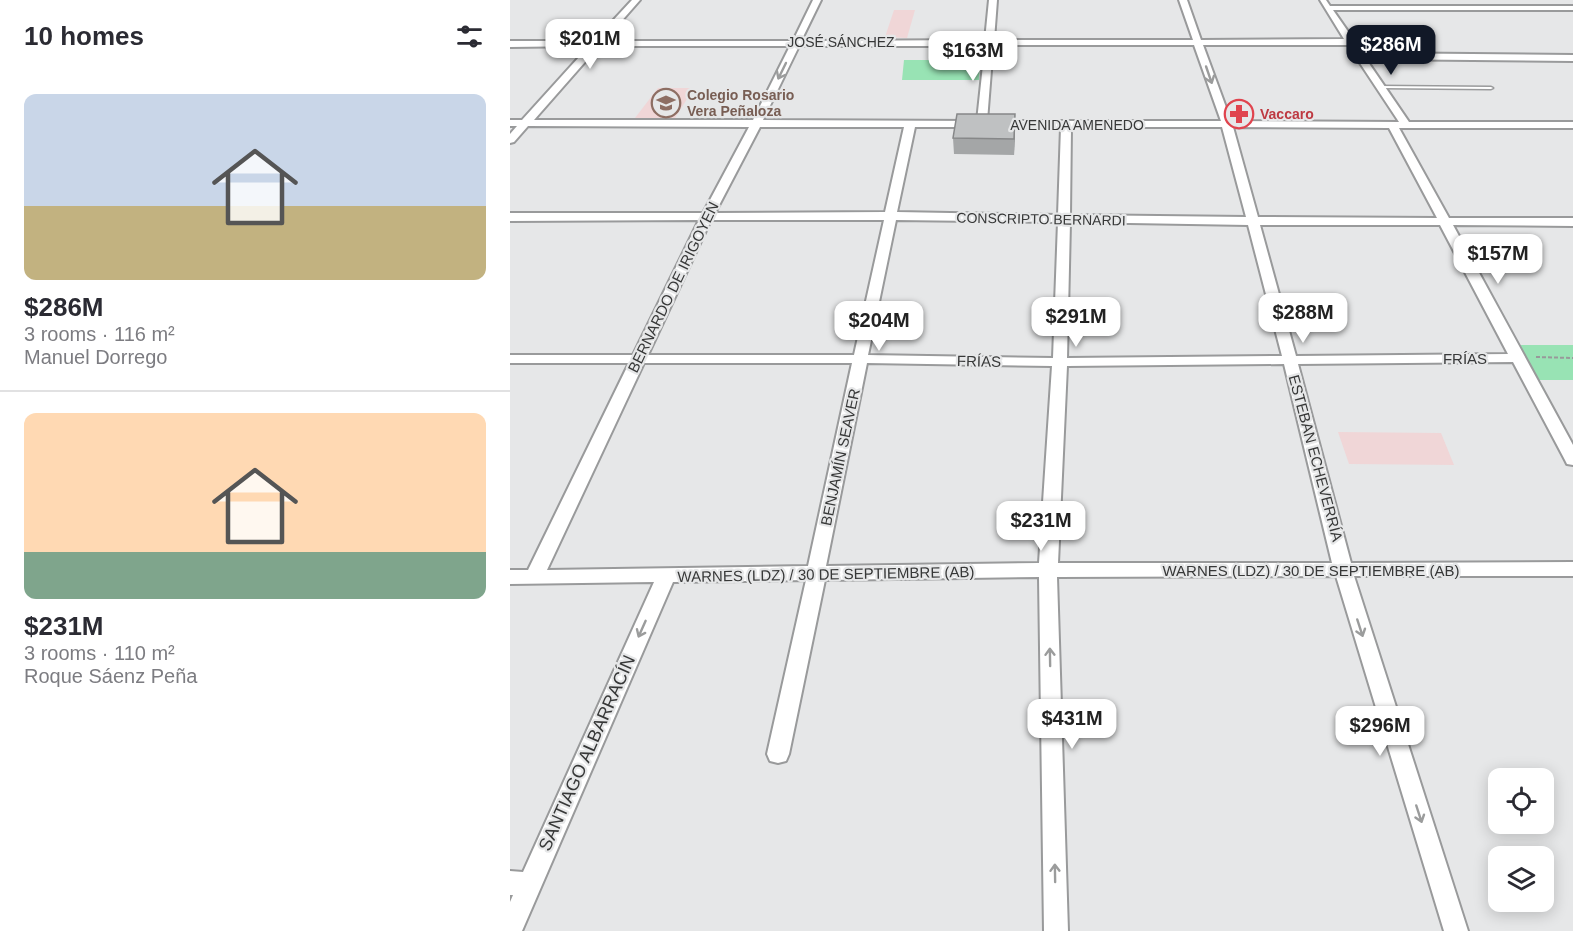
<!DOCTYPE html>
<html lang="en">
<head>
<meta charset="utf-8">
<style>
	:root { --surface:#fff; --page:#f7f7f7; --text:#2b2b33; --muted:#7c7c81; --line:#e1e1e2; --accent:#111827 }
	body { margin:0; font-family:Arial,sans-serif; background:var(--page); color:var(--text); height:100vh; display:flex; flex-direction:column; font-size:22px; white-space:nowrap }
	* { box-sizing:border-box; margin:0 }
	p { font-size:20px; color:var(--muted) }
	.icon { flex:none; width:33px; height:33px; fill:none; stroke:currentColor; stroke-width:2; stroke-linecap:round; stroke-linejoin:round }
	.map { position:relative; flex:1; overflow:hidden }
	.panel { display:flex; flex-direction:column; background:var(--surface); width:510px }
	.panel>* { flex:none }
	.buttons { position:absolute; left:978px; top:768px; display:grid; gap:12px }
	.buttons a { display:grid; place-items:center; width:66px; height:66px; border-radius:12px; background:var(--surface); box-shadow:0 3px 15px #0003; font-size:30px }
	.price { position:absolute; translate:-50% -51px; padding:0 14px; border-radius:12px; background:#fff; color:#222; font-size:20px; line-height:39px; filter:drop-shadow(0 2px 3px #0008) }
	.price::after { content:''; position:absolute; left:50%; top:36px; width:18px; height:14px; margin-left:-9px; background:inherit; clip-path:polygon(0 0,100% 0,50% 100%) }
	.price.on { background:var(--accent); color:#fff }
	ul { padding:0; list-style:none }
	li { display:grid; align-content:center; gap:12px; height:318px; padding:0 24px }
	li+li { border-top:2px solid var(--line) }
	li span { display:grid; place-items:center; height:186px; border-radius:12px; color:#555 }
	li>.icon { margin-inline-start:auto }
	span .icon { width:108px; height:108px; fill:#fffc; stroke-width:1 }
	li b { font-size:26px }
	h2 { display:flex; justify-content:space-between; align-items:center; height:72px; padding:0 24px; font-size:26px }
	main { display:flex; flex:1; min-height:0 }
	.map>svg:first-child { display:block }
	.education { fill:#f0d6d7 }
	.green { fill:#98e3b4 }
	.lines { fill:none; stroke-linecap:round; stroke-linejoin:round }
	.lane-casing { stroke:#999a9b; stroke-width:3 }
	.street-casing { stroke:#999a9b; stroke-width:4 }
	.path { stroke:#98999a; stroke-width:2; stroke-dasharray:4 2; stroke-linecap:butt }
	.lane { fill:#fff; fill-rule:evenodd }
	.street { fill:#fff; fill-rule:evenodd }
	.wall { fill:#a4a6a7 }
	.shaded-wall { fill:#868788 }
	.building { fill:#bfc1c2; stroke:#868788; stroke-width:1.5 }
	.oneway { stroke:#9b9c9c }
	.labels { text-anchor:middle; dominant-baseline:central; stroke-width:4.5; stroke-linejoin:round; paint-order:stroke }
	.far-street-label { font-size:14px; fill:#373838; stroke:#e6e7e8 }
	.far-education-label { font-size:14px; font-weight:bold; fill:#785e54; stroke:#e6e7e8; text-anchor:start }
	.far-health-label { font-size:14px; font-weight:bold; fill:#be3a42; stroke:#e6e7e8; text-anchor:start }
	.street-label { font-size:15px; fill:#373838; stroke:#e6e7e8 }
	.near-street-label { font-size:18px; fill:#373838; stroke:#e6e7e8 }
</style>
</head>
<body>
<main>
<section class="panel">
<h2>10 homes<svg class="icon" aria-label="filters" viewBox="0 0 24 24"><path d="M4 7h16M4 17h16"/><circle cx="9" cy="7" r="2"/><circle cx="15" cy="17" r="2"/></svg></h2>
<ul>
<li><span style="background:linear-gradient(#c9d6e8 60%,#c2b280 0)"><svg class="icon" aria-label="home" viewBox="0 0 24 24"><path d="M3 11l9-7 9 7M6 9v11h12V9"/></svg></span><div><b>$286M</b><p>3 rooms · 116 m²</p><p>Manuel Dorrego</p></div></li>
<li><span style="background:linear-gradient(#ffd9b3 75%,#7fa58c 0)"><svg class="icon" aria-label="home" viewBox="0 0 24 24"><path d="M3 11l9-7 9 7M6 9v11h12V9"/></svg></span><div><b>$231M</b><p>3 rooms · 110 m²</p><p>Roque Sáenz Peña</p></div></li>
</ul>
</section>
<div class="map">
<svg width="1063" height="931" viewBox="0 0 1063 931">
	<rect width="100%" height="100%" fill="#e6e7e8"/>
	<g class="education">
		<path d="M384 10H405L397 38 375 37Z"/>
		<path d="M148 88H184L165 118H125Z"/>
		<path d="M828 432 931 433 944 465 839 464Z"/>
	</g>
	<g class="green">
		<path d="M394 60H470L469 80H392Z"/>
		<path d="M1009 345H1063V380H1029Z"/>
	</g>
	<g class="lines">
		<g class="lane-casing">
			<path id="lane" d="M869 86 981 87 983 88 981 89 871 88 869 87Z"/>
		</g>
		<g class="street-casing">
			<path id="street" d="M122 0H130L94 41H283L303 0H311L291 41 475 40 479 0H487L484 40H683L669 0H677L691 40 834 39 810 0H816L820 6H1063V10H823L853 53 1063 55V61L856 59 899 122H1063V128H889L939 218H1063V226L943 225 1063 445V465L1057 464 1055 460 1003 362 788 364 841 563 1063 562V576H844L958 931H934L826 576 547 577 558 931H534L529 577 315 580 279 754 276 761 268 763 260 761 257 754 296 580 163 582 12 931H0V902L3 895H0V871L13 872 144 582 0 584V570H18L119 363H0V355H123L189 220 0 221V213H193L239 127 18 126 4 142 0 143V134L7 126H0V120H12L79 46 0 47V41H84ZM483 45H684L711 121H477ZM693 45H838L889 122 721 121ZM89 46H280L243 120H24ZM289 46H475L467 121 253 120ZM250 127H394L375 212 205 213ZM405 127H551L548 215 387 212ZM561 127H712L736 217 560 215ZM723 127 879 128 927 218 748 217ZM201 220H374L344 355H138ZM386 220 548 222 543 358 358 355ZM560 222 738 225 772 356 557 358ZM750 225H930L998 354 786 356ZM134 363H342L298 566 37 570ZM357 363 542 366 529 563 316 566ZM774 364 822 563H548L557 366Z"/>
		</g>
		<path class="path" d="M1026 357 1063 358"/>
		<use href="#lane" class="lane"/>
		<use href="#street" class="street"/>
	</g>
	<path class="wall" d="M505 129 504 155 444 154 443 138Z"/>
	<path class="shaded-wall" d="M505 114V129L504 155V139Z"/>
	<path class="building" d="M447 114H505L504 139 443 138Z"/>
	<defs><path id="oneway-shaft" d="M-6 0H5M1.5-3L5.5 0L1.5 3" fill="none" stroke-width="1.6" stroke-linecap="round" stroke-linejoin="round" transform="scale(1.5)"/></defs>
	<g class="oneway">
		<use href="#oneway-shaft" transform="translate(272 71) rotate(116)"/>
		<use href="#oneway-shaft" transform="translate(699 75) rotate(71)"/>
		<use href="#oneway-shaft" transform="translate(850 628) rotate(72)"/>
		<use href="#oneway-shaft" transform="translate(132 629) rotate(114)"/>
		<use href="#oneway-shaft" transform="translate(540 657) rotate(-91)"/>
		<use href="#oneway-shaft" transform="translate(909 814) rotate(72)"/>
		<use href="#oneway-shaft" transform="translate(545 873) rotate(-91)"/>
	</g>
	<defs>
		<g id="school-ring" transform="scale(1.5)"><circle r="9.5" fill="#e6e7e8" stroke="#8d6e63" stroke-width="1.5"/><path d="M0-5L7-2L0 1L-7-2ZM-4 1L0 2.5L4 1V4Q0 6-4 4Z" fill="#8d6e63"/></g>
		<g id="pharmacy-ring" transform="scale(1.5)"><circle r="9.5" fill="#e6e7e8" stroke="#e0444e" stroke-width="1.5"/><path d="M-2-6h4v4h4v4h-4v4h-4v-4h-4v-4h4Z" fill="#e0444e"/></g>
	</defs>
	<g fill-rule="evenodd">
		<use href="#school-ring" x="156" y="103"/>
		<use href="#pharmacy-ring" x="729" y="114"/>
	</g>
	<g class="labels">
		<g class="far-street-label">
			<text x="331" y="42">JOSÉ SÁNCHEZ</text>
			<text x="567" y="125">AVENIDA AMENEDO</text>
			<text transform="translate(531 219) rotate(1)">CONSCRIPTO BERNARDI</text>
		</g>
		<g class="far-education-label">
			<text x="177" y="95">Colegio Rosario<tspan x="177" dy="16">Vera Peñaloza</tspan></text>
		</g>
		<g class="far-health-label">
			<text x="750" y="114">Vaccaro</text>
		</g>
		<g class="street-label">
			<text transform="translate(163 287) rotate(-64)">BERNARDO DE IRIGOYEN</text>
			<text x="955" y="358">FRÍAS</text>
			<text transform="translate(469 361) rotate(1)">FRÍAS</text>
			<text transform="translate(330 457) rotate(-78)">BENJAMÍN SEAVER</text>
			<text transform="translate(806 458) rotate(75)">ESTEBAN ECHEVERRÍA</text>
			<text x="801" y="570">WARNES (LDZ) / 30 DE SEPTIEMBRE (AB)</text>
			<text transform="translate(316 574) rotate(-1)">WARNES (LDZ) / 30 DE SEPTIEMBRE (AB)</text>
		</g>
		<g class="near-street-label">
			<text transform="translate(77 753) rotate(-66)">SANTIAGO ALBARRACÍN</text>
		</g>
	</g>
</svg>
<div class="buttons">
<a><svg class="icon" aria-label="locate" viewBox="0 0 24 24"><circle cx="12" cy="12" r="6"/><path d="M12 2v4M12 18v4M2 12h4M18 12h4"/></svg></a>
<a><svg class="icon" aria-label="layers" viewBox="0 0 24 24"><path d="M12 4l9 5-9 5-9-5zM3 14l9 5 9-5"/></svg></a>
</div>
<b class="price" style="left:80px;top:70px">$201M</b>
<b class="price on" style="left:881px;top:76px">$286M</b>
<b class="price" style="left:463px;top:82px">$163M</b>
<b class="price" style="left:988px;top:285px">$157M</b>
<b class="price" style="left:793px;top:344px">$288M</b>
<b class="price" style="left:566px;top:348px">$291M</b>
<b class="price" style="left:369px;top:352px">$204M</b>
<b class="price" style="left:531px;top:552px">$231M</b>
<b class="price" style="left:562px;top:750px">$431M</b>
<b class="price" style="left:870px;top:757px">$296M</b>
</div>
</main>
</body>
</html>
